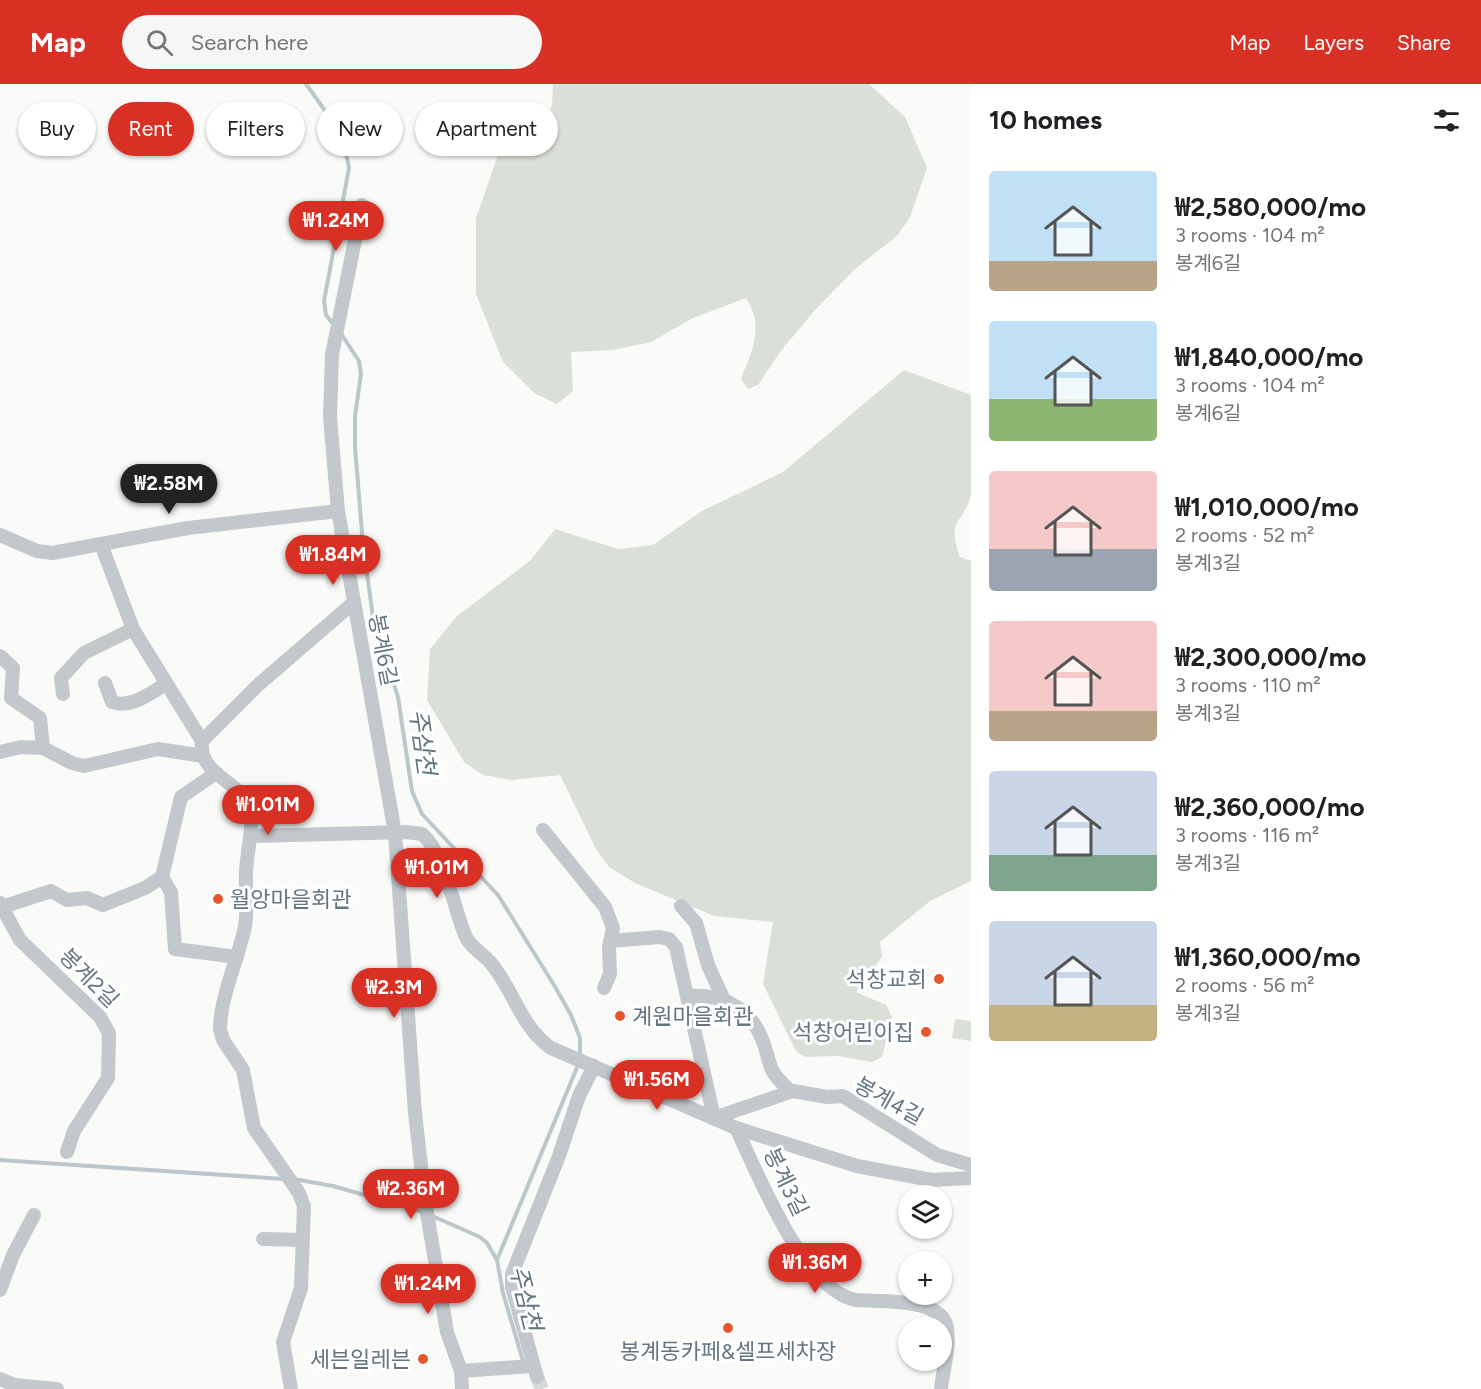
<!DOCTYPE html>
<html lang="en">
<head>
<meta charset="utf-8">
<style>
	:root { --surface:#fff; --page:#f6f6f6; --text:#202124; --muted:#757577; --accent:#d93025 }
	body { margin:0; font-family:Figtree,"Noto Sans KR",sans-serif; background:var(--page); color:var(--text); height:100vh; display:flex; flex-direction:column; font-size:22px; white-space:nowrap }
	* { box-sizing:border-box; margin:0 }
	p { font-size:20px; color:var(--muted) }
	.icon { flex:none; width:33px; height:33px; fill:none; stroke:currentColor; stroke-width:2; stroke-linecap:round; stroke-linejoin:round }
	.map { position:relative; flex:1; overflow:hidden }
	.details { display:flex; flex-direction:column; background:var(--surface); width:510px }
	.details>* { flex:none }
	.banner { position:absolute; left:18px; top:18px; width:570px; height:54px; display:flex; gap:12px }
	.tools { position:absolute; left:898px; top:1101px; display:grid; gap:12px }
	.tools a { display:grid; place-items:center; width:54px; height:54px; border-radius:50%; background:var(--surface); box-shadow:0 2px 4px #0004; font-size:30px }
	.price { position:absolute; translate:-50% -51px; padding:0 14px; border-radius:21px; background:var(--accent); color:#fff; font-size:20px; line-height:39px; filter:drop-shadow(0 2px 3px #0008) }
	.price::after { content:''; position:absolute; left:50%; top:36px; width:18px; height:14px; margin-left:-9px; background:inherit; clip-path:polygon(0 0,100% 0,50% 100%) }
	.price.current { background:#222; color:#fff }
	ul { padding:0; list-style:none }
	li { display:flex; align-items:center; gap:18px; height:150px; padding:0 18px }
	li span { display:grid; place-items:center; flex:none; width:168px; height:120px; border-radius:6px; color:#555 }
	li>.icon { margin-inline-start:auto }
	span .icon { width:72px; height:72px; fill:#fffc; stroke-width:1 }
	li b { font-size:26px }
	h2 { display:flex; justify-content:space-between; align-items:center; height:72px; padding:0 18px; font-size:26px }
	.chip { padding:0 21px; border-radius:27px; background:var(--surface); box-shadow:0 2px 4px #0004; font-size:21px; line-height:54px }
	.chip.current { background:var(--accent); color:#fff }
	header { display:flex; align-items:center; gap:36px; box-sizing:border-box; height:84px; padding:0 30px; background:var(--accent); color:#fff }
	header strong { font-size:28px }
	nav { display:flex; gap:33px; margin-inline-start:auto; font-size:21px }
	.search { width:420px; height:54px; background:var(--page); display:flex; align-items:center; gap:15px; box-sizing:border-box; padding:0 21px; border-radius:33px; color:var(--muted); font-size:22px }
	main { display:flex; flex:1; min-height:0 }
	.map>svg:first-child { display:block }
	.green { fill:#dadfd7 }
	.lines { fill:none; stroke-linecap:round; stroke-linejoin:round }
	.stream { stroke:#bbc7cb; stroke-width:4 }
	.minor-tunnel { stroke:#d5d9db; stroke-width:14; stroke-dasharray:14 7; stroke-linecap:butt }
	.minor { stroke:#c3c8cc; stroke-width:14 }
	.poi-dot { fill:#e4572e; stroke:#fff; stroke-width:2 }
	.labels { text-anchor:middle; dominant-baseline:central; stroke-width:6; stroke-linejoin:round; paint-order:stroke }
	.street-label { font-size:22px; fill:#657683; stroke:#fff }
	.poi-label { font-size:22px; fill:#657683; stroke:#fff; text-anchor:end }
	.water-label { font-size:24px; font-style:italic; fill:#60757c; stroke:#fff }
</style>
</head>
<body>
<header>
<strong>Map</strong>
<div class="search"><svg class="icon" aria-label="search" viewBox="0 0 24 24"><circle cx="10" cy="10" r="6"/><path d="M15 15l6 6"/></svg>Search here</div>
<nav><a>Map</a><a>Layers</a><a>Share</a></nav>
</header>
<main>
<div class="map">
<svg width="971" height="1305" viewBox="0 0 971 1305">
	<rect width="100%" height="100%" fill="#fafaf8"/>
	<g class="green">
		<path d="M553 0H869L905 33 927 84 910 133 898 151 855 185 814 227 780 268 758 301 748 305 741 295C752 266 765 243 746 214L693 234 651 258 613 266 571 268 573 307 557 320 534 309 503 278 476 210V134L504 54 545 48 552 20Z"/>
		<path d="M904 286 971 311C971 343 971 376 971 408 968 438 944 431 960 473L971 477V797L930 817 880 858 882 873 856 908 886 921 892 933 882 973 872 978 837 972 805 973 796 967 763 900 773 838 714 832 635 799 609 783 596 765 560 691 512 696 483 691 464 678 427 616 430 565 457 532 531 476 555 445 618 465 653 461 702 427 783 388Z"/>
		<path d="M955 935 971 937V957L952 954Z"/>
	</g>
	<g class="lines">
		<g class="stream">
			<path d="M306 0C325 26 344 51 349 84L324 217 326 231 333 240"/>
			<path d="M340 248 359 277 361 290 355 332V363L363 461 374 540 398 613 412 707 422 730 498 811 554 901 571 931 580 954V974L576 986 497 1176 503 1209 523 1277"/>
			<path d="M0 1076 284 1095"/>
			<path d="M294 1095 333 1102 423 1128"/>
			<path d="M430 1131 480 1153 487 1159 497 1176"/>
		</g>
		<path class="minor-tunnel" d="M537 1293 542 1305"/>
		<g class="minor">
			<path d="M362 121 332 271 330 333 338 427 395 749 415 1029 425 1117 447 1248 461 1287 462 1305"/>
			<path d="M0 451 37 467 52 469 188 444 338 427"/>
			<path d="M101 460 133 545 202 657C198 696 248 695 251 733 252 752 247 768 246 787 245 807 249 828 244 847 237 877 220 915 220 945L223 956 243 986 254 1044 299 1109 304 1122 301 1204 283 1258 291 1305"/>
			<path d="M0 572 13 584 11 614 40 634 43 664 72 679 84 682 158 665 203 672"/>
			<path d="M105 599 112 618C131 625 150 609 166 600"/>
			<path d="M63 610 61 594 84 569 133 545"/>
			<path d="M202 657 257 602 352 520"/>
			<path d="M0 668 21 663 43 664"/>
			<path d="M216 689 181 713 162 793 171 808 175 865 237 873"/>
			<path d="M543 746 605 823 613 844 609 863 610 890 604 904"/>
			<path d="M252 752 406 748 422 750C444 768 454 824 465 851 470 863 482 869 490 878 513 904 521 944 551 964L736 1044 857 1082 932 1096 971 1094"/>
			<path d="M0 819 2 823 51 807 67 816 87 814 103 821 145 804 162 793"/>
			<path d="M681 822 696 839 708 881 723 914"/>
			<path d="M2 823 20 856 100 933 109 949 108 994 74 1047 67 1068"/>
			<path d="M610 857 660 853 669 855 676 863 714 1034 793 1007 827 1013 843 1012 937 1071 971 1081"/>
			<path d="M688 912C721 910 749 922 762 955 766 965 768 976 772 986 776 994 784 1001 790 1007"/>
			<path d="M736 1044C758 1090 803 1206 856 1216 880 1218 944 1213 947 1245 950 1263 943 1286 941 1305"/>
			<path d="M263 1155 302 1156"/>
			<path d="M0 1206 13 1171 34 1131"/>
			<path d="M461 1287 532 1282"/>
			<path d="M537 1293 512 1203V1190L559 1072 579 1012 594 982"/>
			<path d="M0 1295 14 1301 57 1305"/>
		</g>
	</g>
	<g class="poi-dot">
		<circle cx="218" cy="815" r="6"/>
		<circle cx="939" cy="895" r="6"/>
		<circle cx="620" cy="932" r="6"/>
		<circle cx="926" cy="948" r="6"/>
		<circle cx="728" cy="1244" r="6"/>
		<circle cx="423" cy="1275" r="6"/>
	</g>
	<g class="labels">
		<g class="street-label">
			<text transform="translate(383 566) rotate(79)">봉계6길</text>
			<text transform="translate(89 894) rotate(45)">봉계2길</text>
			<text transform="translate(889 1017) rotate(29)">봉계4길</text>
			<text transform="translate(786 1098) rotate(64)">봉계3길</text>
		</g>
		<g class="poi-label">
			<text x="230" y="815" text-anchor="start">월앙마을회관</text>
			<text x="927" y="895">석창교회</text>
			<text x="632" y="932" text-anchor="start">계원마을회관</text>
			<text x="914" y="948">석창어린이집</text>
			<text x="728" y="1267" text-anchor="middle">봉계동카페&amp;셀프세차장</text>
			<text x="411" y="1275">세븐일레븐</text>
		</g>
		<g class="water-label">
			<text transform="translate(423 658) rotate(82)">주삼천</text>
			<text transform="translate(526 1214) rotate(76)">주삼천</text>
		</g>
	</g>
</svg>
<div class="tools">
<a><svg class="icon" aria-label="layers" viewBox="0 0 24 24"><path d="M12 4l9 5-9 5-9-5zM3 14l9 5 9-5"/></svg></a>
<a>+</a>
<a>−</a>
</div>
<b class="price" style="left:336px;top:168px">₩1.24M</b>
<b class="price current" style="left:169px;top:431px">₩2.58M</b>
<b class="price" style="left:333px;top:502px">₩1.84M</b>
<b class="price" style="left:268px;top:752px">₩1.01M</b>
<b class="price" style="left:437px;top:815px">₩1.01M</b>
<b class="price" style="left:394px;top:935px">₩2.3M</b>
<b class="price" style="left:657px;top:1027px">₩1.56M</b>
<b class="price" style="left:411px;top:1136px">₩2.36M</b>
<b class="price" style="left:815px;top:1210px">₩1.36M</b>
<b class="price" style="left:428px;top:1231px">₩1.24M</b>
<div class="banner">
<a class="chip">Buy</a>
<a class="chip current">Rent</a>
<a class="chip">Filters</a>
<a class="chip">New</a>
<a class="chip">Apartment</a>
</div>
</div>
<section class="details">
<h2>10 homes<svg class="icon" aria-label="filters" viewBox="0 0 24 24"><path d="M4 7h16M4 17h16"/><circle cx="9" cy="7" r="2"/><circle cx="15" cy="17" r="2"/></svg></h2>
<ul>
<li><span style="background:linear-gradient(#bfe0f5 75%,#b9a48a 0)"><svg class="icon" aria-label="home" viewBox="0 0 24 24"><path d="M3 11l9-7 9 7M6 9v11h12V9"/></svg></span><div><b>₩2,580,000/mo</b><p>3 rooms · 104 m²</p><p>봉계6길</p></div></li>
<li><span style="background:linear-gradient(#bfe0f5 65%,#8fb573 0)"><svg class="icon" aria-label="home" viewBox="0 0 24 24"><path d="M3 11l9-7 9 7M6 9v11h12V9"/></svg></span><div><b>₩1,840,000/mo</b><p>3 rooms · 104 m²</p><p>봉계6길</p></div></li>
<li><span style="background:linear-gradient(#f6c9c9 65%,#9aa5b1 0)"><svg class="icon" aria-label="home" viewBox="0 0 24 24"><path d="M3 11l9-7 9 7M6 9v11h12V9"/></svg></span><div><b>₩1,010,000/mo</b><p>2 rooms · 52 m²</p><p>봉계3길</p></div></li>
<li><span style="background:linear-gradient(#f6c9c9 75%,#b9a48a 0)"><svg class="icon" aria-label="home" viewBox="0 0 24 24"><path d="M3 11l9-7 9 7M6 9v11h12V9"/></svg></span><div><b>₩2,300,000/mo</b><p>3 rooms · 110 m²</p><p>봉계3길</p></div></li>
<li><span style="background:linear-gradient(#c9d6e8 70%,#7fa58c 0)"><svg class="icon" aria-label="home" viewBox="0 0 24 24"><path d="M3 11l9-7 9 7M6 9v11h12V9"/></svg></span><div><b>₩2,360,000/mo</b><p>3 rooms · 116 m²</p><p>봉계3길</p></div></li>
<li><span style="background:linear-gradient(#c9d6e8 70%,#c2b280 0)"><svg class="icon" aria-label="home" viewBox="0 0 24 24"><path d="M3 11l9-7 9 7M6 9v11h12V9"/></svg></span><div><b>₩1,360,000/mo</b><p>2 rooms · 56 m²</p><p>봉계3길</p></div></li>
</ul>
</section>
</main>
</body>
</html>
